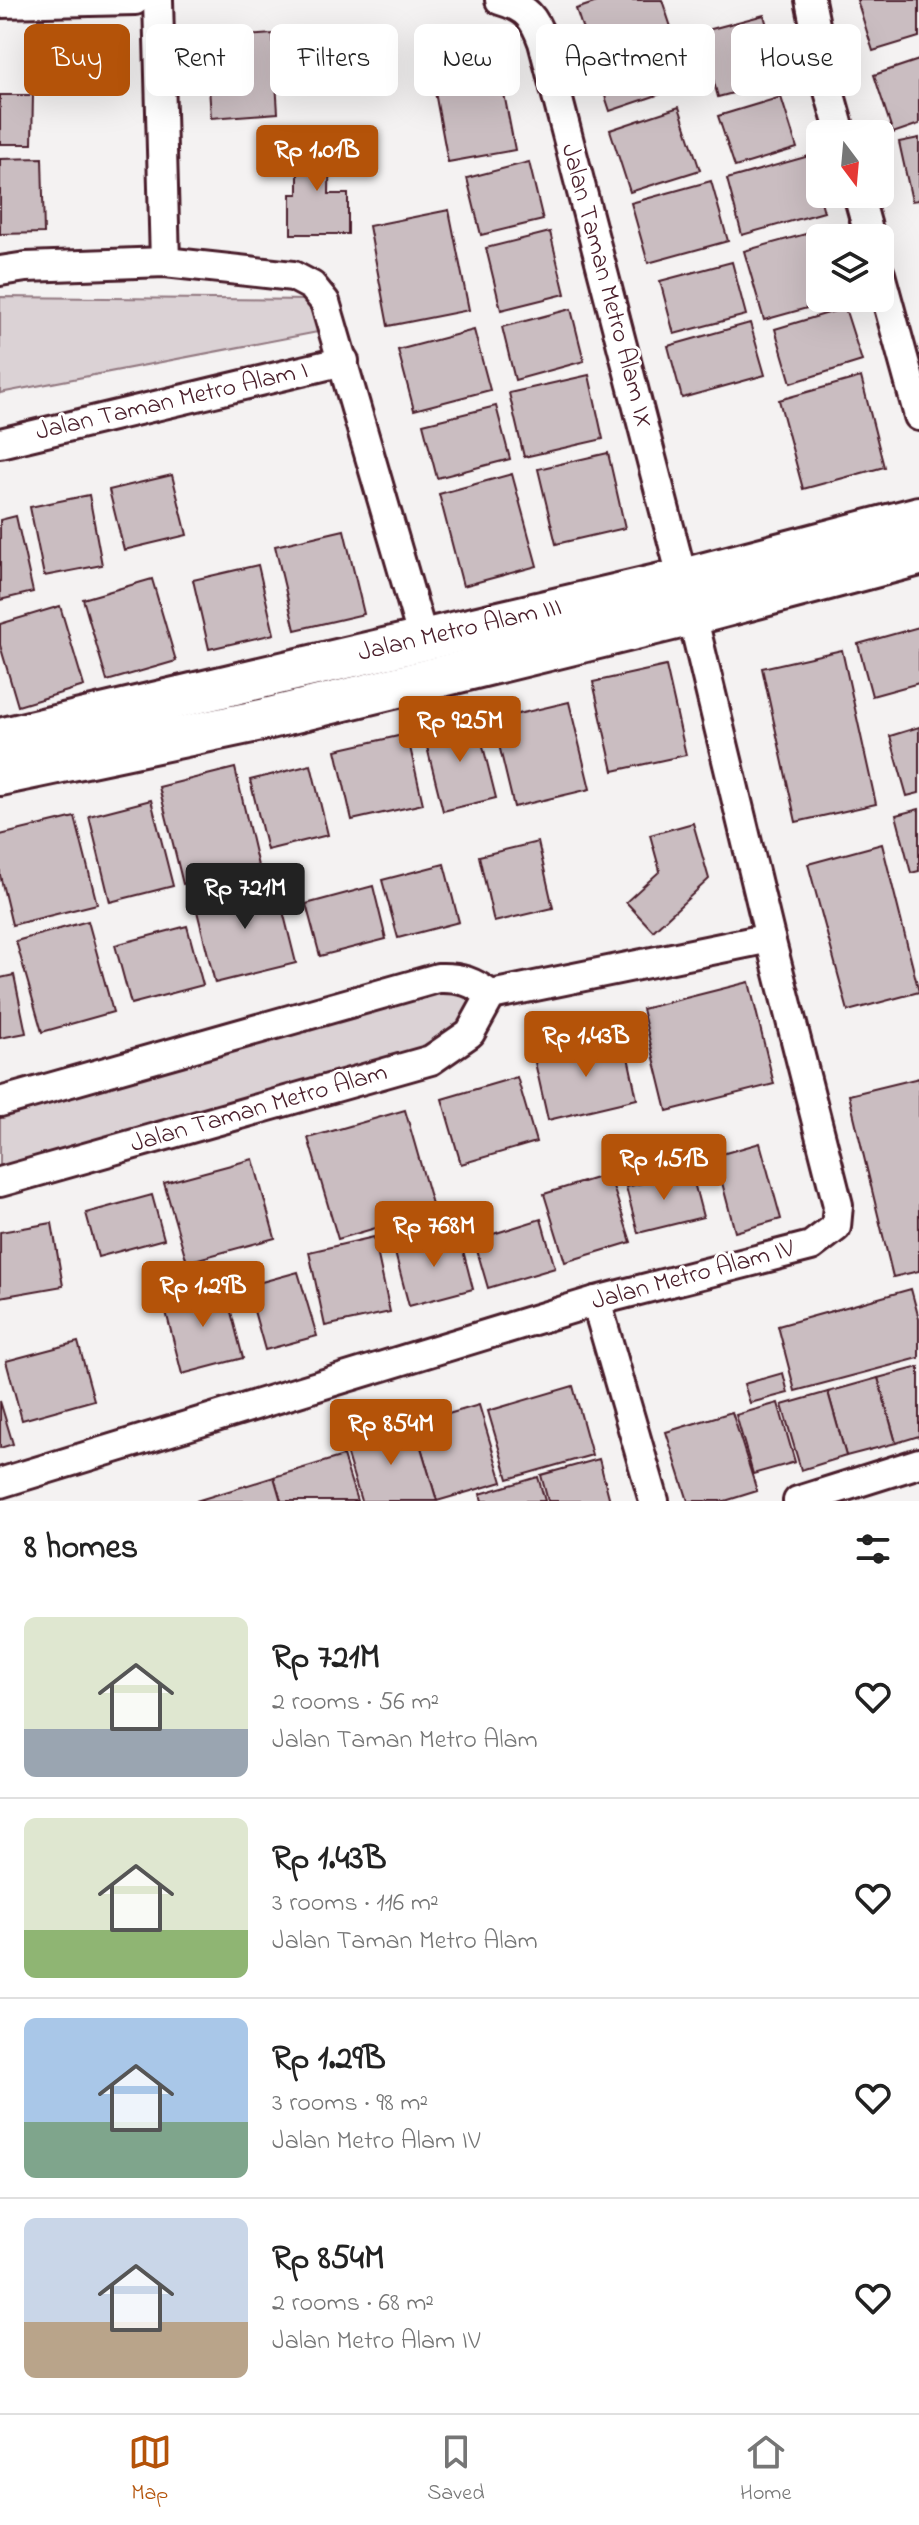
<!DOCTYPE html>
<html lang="en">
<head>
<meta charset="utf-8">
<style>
	:root { --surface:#fff; --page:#f6f6f6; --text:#222; --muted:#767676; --line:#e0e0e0; --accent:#b45309 }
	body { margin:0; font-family:"Indie Flower",sans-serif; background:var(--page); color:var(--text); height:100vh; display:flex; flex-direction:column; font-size:30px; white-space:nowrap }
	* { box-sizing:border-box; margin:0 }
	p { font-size:26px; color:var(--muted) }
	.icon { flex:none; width:44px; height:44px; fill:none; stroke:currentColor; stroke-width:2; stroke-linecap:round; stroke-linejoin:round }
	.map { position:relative; height:1501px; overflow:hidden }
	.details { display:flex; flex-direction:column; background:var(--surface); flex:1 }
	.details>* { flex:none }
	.hud { position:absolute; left:24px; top:24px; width:872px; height:72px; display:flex; gap:16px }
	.needle { width:52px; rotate:164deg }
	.tools { position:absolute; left:806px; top:120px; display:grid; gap:16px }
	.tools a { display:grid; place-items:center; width:88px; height:88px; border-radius:12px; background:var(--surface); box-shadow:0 8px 32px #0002; font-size:40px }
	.price { position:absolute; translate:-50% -68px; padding:0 18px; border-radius:8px; background:var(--accent); color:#fff; font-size:26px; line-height:52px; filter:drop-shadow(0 2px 4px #0008) }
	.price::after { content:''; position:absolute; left:50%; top:48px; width:24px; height:18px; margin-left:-12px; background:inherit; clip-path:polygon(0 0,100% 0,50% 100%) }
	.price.active { background:#222; color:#fff }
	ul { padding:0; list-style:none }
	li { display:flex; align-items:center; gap:24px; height:200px; padding:0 24px }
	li+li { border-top:2px solid var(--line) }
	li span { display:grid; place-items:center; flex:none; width:224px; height:160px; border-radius:12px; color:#555 }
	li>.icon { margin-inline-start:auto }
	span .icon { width:96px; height:96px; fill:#fffc; stroke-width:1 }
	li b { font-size:34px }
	h2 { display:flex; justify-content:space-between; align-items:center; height:96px; padding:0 24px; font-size:34px }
	.pill { padding:0 28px; border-radius:12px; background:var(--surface); box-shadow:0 8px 32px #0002; font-size:28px; line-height:72px }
	.pill.active { background:var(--accent); color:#fff }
	.menu { display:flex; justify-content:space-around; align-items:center; height:112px; border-top:2px solid var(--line); background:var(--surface); font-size:22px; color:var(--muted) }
	.menu a { display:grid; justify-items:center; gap:4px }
	.menu .active { color:var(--accent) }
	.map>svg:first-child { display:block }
	.green { fill:#dbd2d5; stroke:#927880; stroke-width:2 }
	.building { fill:#cabdc1; stroke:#4a1f2b; stroke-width:2 }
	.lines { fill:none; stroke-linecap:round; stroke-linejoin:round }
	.street-casing { stroke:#4a1f2b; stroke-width:34 }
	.secondary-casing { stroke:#4a1f2b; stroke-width:46 }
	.street { stroke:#fff; stroke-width:28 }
	.secondary { stroke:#fff; stroke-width:40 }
	.labels { text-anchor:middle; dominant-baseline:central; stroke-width:6; stroke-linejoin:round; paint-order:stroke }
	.street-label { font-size:26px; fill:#4a1f2b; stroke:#fff }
</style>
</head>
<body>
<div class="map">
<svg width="919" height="1501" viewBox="0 0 919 1501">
	<rect width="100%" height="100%" fill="#f4f2f2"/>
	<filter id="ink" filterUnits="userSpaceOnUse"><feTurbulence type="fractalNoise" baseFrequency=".0125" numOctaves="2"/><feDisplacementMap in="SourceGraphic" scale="16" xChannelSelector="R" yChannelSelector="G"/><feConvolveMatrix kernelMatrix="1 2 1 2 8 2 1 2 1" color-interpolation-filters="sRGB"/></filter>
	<g filter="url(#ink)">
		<g class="green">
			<path d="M0 297 310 300 323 331 0 393Z"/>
			<path d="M433 988 464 991 477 1007 438 1048 0 1177V1112Z"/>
		</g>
		<g class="building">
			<path d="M603 0H662L690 84 610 111 576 9Z"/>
			<path d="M857 0H919V37L873 51Z"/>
			<path d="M764 15 782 80 718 97 700 32Z"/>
			<path d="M273 34 278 113 211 118 206 39Z"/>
			<path d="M493 37 515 150 448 162 427 49Z"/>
			<path d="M919 60V124L893 133 874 75Z"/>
			<path d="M0 95H33L32 144H0Z"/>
			<path d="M781 97 797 148 735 167 718 116Z"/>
			<path d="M679 107 700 170 630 192 610 130Z"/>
			<path d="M919 138V200L912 201 899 142Z"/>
			<path d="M298 139H330L329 194H348V234H291V194H298Z"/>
			<path d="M809 156 824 212 742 235 727 179Z"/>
			<path d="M42 158 44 233 0 234V159Z"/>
			<path d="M529 162 543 220 481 235 467 178Z"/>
			<path d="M711 181 728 241 648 263 631 203Z"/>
			<path d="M449 210 469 310 388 326 369 226Z"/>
			<path d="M831 227 834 238H820V298H843L764 320 744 251Z"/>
			<path d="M550 232 565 294 501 310 486 248Z"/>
			<path d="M732 262 746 315 674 334 660 281Z"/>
			<path d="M845 308 862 361 791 383 775 329Z"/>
			<path d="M571 309 584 361 515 380 502 327Z"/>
			<path d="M750 323 765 375 682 398 668 346Z"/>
			<path d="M474 330 490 390 414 410 398 350Z"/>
			<path d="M589 375 603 439 524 457 509 393Z"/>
			<path d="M861 377 884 467 803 489 779 400Z"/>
			<path d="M496 406 510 459 437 478 423 424Z"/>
			<path d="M608 453 625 528 556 544 538 469Z"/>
			<path d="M512 474 537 566 463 586 439 494Z"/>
			<path d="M172 475 187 535 124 550 109 490Z"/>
			<path d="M89 495 102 565 44 576 30 507Z"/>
			<path d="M16 516 33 592 0 600V520Z"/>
			<path d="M344 530 364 614 295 630 275 546Z"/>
			<path d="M258 565 274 634 209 649 193 580Z"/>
			<path d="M152 579 176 661 107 681 83 599Z"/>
			<path d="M60 606 84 686 18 706 0 645V624Z"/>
			<path d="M919 627V683L872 696 858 644Z"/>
			<path d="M842 650 876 804 796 822 762 668Z"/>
			<path d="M666 666 686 755 613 771 593 682Z"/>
			<path d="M569 702 590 789 514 807 493 720Z"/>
			<path d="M476 718 496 798 443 811 423 731Z"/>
			<path d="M919 727V793L907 796 890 736Z"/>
			<path d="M407 734 423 804 352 820 336 750Z"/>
			<path d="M311 765 328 835 267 850 250 780Z"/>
			<path d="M235 768 258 866 183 884 159 787Z"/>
			<path d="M151 800 173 886 110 902 89 816Z"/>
			<path d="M919 809V871L911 873 896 815Z"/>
			<path d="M75 817 97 904 12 925 0 875V835Z"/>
			<path d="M693 823 709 879 653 931 626 902 660 871 650 835Z"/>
			<path d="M538 842 553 908 494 922 479 856Z"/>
			<path d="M882 844 919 992 848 1011 808 864Z"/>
			<path d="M444 864 459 922 398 938 382 880Z"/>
			<path d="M275 879 296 963 215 983 194 899Z"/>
			<path d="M373 886 386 939 320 956 306 904Z"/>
			<path d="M88 921 113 1012 42 1032 16 941Z"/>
			<path d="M187 926 203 985 131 1004 115 945Z"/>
			<path d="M14 975 26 1033 0 1038V978Z"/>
			<path d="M749 982 774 1084 667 1111 642 1009Z"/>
			<path d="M624 1038 637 1099 548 1120 534 1058Z"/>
			<path d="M517 1077 536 1142 461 1164 442 1099Z"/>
			<path d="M919 1078V1271L893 1277 849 1095Z"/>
			<path d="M405 1110 434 1211 338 1239 308 1138Z"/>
			<path d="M760 1143 781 1219 735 1232 715 1156Z"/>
			<path d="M253 1159 275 1238 187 1262 164 1183Z"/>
			<path d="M691 1171 703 1217 638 1233 626 1187Z"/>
			<path d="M609 1174 631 1242 565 1262 544 1194Z"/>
			<path d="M152 1195 164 1239 98 1257 86 1213Z"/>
			<path d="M541 1219 555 1268 488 1288 474 1240Z"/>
			<path d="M52 1223 63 1286 0 1297V1232Z"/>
			<path d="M458 1231 473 1289 409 1306 394 1249Z"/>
			<path d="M374 1237 390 1312 325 1326 309 1252Z"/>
			<path d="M298 1272 317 1336 265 1350 247 1286Z"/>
			<path d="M224 1285 243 1358 182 1374 163 1300Z"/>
			<path d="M911 1289 919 1319V1358L795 1391 778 1326Z"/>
			<path d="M78 1342 94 1400 22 1420 6 1361Z"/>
			<path d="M919 1367V1436L896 1443 878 1378Z"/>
			<path d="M783 1373 788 1393 750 1403 744 1384Z"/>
			<path d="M878 1378 896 1443 846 1456 828 1392Z"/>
			<path d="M573 1386 592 1455 508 1479 488 1411Z"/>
			<path d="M828 1392 846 1456 801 1470 782 1405Z"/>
			<path d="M0 1401 13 1444 0 1448Z"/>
			<path d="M778 1403 795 1462 753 1474 736 1415Z"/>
			<path d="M479 1405 502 1482 437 1501 414 1424Z"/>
			<path d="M732 1412 757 1491 725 1501H688L666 1432Z"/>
			<path d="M414 1424 437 1501H361L344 1445Z"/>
			<path d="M343 1456 357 1501H281L274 1477Z"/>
			<path d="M599 1459 610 1501H548L541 1475Z"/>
			<path d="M274 1477 281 1501H196Z"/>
			<path d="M538 1477 545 1501H482L480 1494Z"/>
		</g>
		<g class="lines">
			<g class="street-casing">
				<g id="street">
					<path d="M158 0 165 262"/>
					<path d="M810 0 827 84 841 134"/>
					<path d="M0 3 135 0"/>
					<path d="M858 194 870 238"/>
					<path d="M0 271 26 267 165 262 293 276 312 286 325 302 423 639"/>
					<path d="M880 274 919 416"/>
					<path d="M0 443 344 361"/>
					<path d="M0 1102 438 978C461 977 473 982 491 995L770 938"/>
					<path d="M0 1182 431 1060 470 1033 491 995"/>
					<path d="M596 1301 654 1501"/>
					<path d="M0 1483 596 1301 811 1246 836 1227 838 1205 770 938 692 615 543 42C534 17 527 8 500 0"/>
					<path d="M798 1501 919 1463"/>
				</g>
			</g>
			<g class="secondary-casing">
				<g id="secondary">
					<path d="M0 739 683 579 919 517"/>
					<path d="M0 775 266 719 692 615 919 555"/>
				</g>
			</g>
			<use href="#street" class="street"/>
			<use href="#secondary" class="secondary"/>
		</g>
	</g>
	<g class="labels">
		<g class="street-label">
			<text transform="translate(606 286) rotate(75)">Jalan Taman Metro Alam IX</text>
			<text transform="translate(172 402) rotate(-13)">Jalan Taman Metro Alam I</text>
			<text transform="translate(460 631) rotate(-13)">Jalan Metro Alam III</text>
			<text transform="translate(259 1109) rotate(-16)">Jalan Taman Metro Alam</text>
			<text transform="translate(693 1276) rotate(-15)">Jalan Metro Alam IV</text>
		</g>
	</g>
</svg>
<div class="tools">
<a><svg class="needle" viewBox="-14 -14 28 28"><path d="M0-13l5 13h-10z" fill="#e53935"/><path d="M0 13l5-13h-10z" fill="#767676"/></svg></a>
<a><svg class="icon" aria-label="layers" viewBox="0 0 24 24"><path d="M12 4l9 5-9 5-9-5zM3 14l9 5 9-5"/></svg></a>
</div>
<b class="price" style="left:317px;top:193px">Rp 1.01B</b>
<b class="price" style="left:460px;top:764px">Rp 925M</b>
<b class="price active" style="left:245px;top:931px">Rp 721M</b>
<b class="price" style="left:586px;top:1079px">Rp 1.43B</b>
<b class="price" style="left:664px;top:1202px">Rp 1.51B</b>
<b class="price" style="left:434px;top:1269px">Rp 768M</b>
<b class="price" style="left:203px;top:1329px">Rp 1.29B</b>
<b class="price" style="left:391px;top:1467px">Rp 854M</b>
<div class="hud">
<a class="pill active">Buy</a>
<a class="pill">Rent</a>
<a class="pill">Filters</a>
<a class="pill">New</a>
<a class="pill">Apartment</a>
<a class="pill">House</a>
</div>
</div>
<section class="details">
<h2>8 homes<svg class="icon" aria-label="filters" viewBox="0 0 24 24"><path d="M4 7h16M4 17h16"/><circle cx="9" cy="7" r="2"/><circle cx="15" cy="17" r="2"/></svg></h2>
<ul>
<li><span style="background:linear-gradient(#dfe7d0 70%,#9aa5b1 0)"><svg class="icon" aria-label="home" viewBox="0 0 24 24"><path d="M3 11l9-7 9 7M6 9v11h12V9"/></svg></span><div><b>Rp 721M</b><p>2 rooms · 56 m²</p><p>Jalan Taman Metro Alam</p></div><svg class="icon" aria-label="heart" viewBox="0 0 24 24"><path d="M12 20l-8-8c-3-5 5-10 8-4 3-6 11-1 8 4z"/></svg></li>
<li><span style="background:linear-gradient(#dfe7d0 70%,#8fb573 0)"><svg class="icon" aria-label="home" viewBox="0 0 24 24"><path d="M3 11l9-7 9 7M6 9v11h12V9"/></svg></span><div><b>Rp 1.43B</b><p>3 rooms · 116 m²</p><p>Jalan Taman Metro Alam</p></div><svg class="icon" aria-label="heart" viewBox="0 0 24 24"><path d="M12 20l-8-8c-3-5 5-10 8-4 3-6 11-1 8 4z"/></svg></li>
<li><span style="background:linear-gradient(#a9c7e8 65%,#7fa58c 0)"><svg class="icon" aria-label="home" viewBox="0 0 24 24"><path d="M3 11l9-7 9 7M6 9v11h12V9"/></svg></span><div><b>Rp 1.29B</b><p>3 rooms · 98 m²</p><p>Jalan Metro Alam IV</p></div><svg class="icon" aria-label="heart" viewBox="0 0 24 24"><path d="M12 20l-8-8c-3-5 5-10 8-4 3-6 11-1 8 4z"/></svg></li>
<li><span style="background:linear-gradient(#c9d6e8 65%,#b9a48a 0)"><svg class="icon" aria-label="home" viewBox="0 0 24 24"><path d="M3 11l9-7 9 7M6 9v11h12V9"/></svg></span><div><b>Rp 854M</b><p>2 rooms · 68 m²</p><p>Jalan Metro Alam IV</p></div><svg class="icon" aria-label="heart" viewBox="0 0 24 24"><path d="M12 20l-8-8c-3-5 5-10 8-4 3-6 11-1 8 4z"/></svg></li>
</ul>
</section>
<nav class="menu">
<a class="active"><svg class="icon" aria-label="map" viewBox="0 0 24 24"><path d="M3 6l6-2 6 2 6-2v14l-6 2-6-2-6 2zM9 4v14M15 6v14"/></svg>Map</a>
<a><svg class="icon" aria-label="saved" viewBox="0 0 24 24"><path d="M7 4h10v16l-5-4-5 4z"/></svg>Saved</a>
<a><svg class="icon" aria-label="home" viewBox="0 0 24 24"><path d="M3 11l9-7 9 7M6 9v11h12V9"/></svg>Home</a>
</nav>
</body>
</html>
